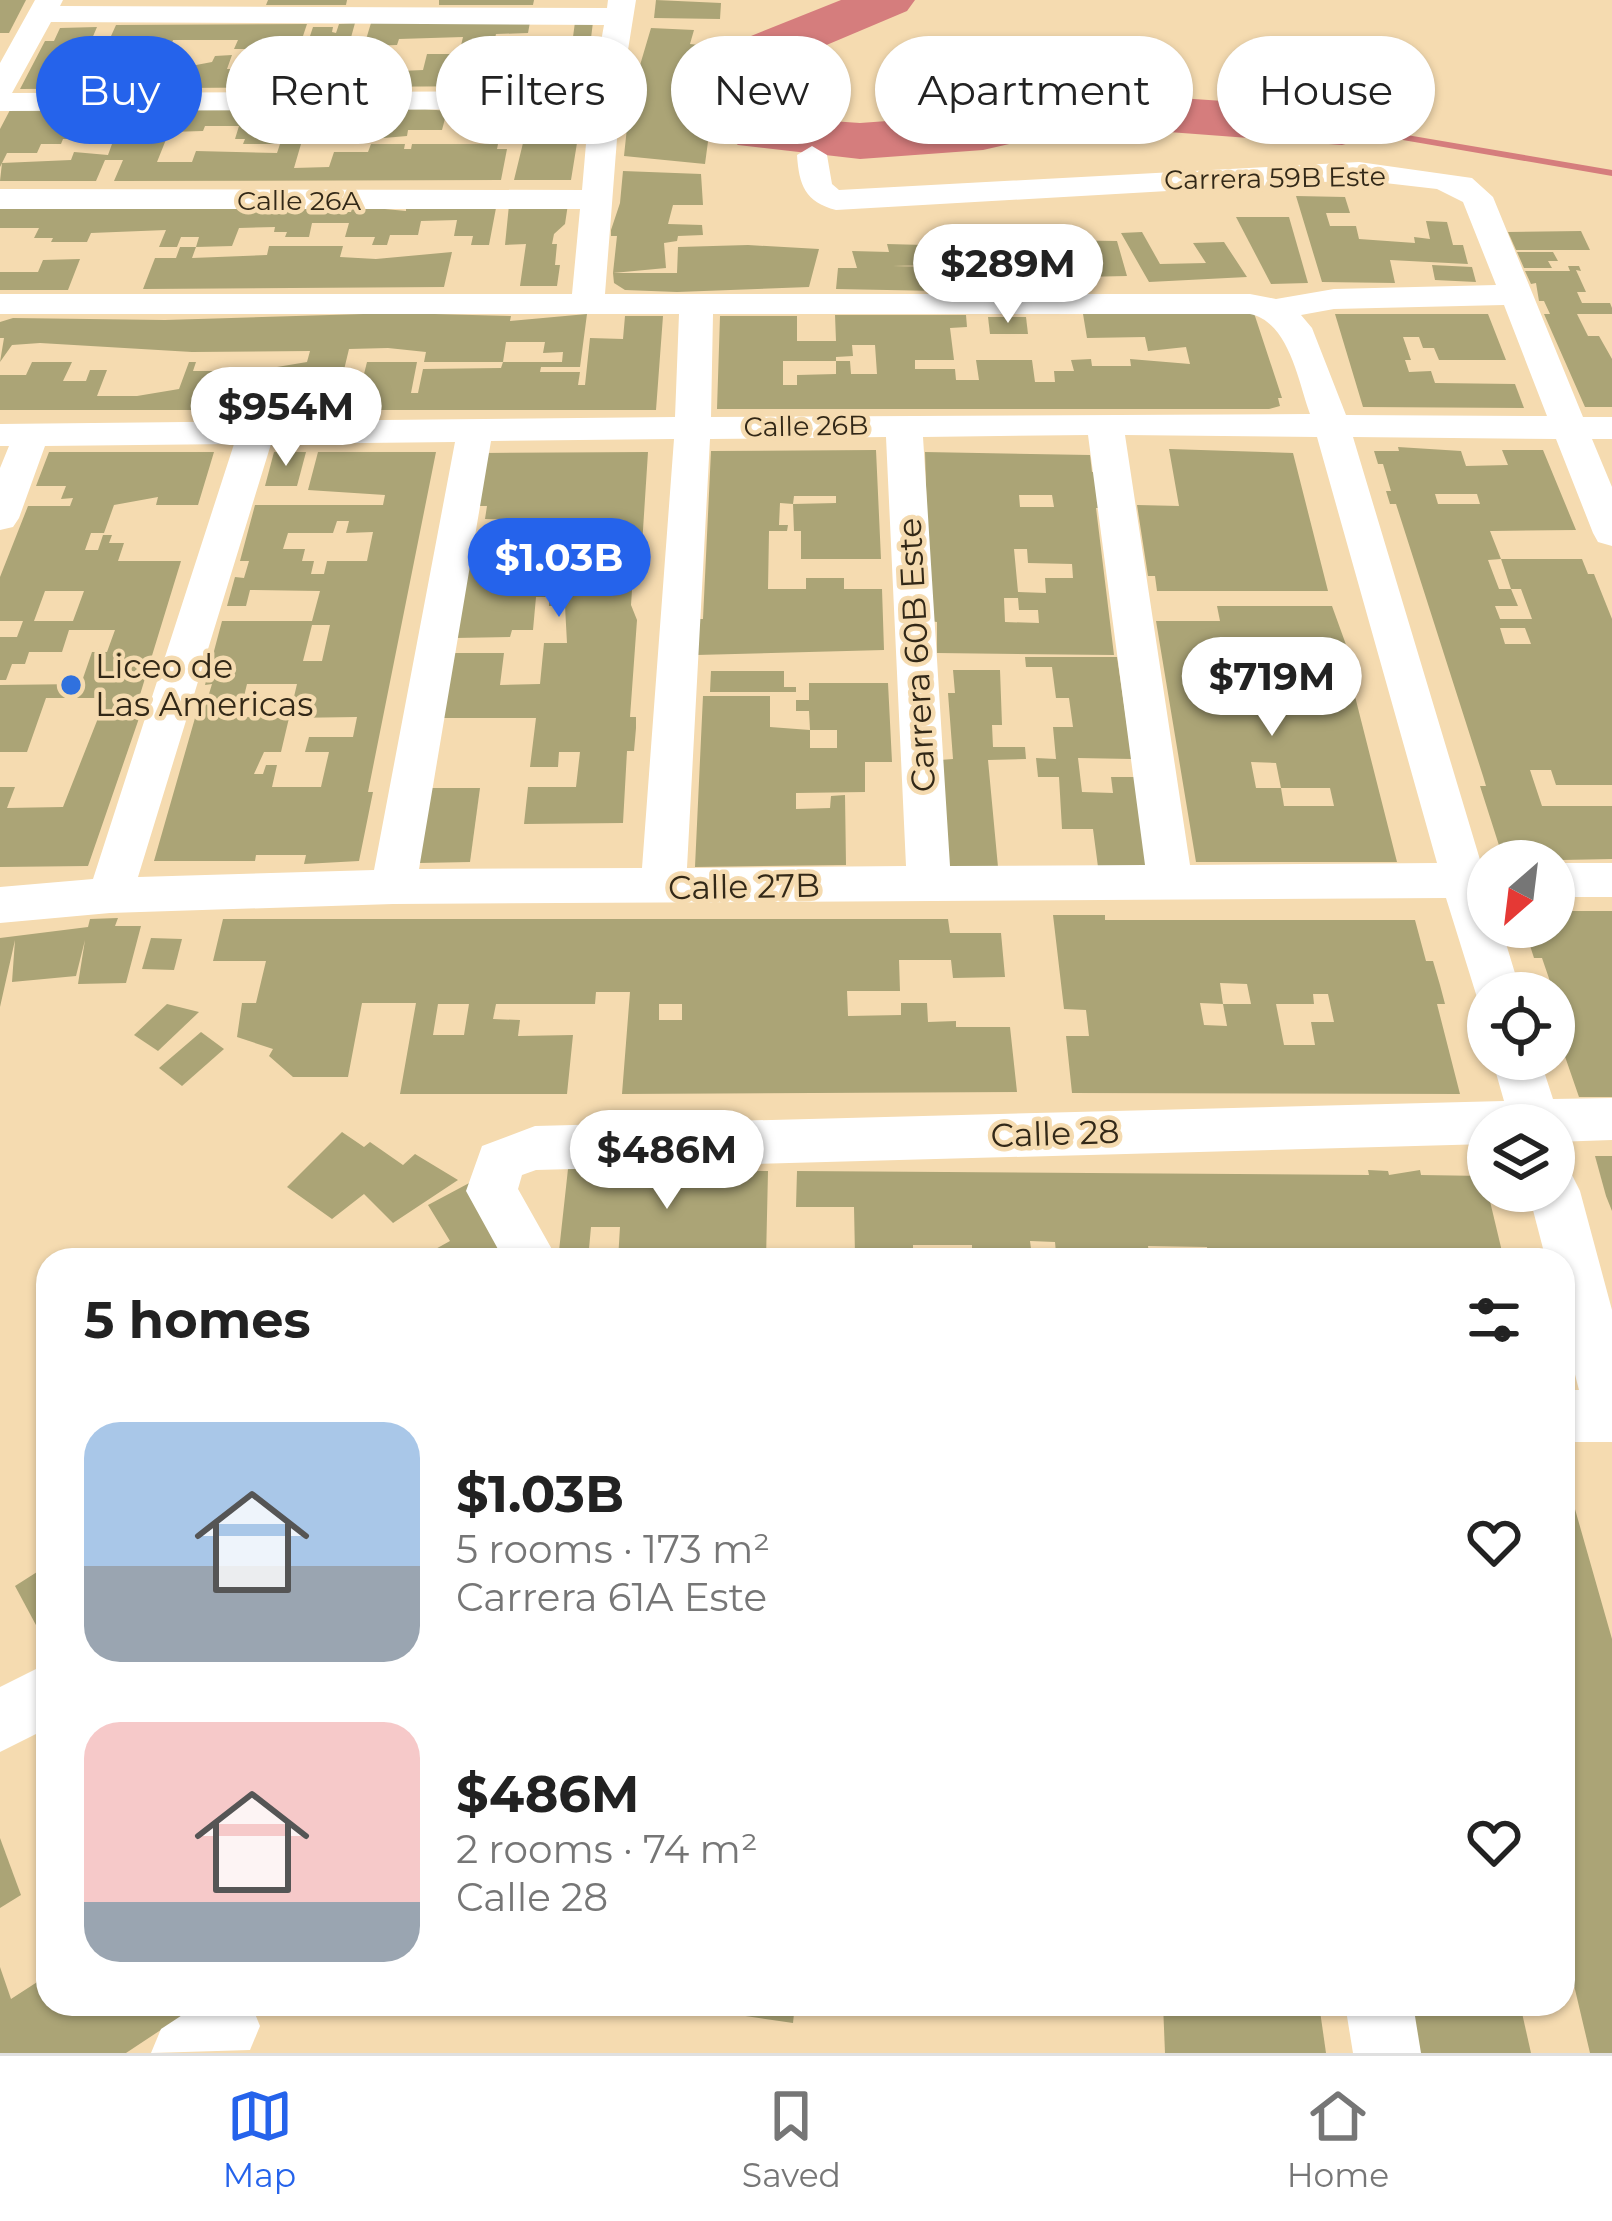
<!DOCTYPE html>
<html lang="en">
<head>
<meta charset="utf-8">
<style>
	:root { --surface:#fff; --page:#f6f6f6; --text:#222; --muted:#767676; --line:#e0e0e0; --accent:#2563eb }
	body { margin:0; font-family:Montserrat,sans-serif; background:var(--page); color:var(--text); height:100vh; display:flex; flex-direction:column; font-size:45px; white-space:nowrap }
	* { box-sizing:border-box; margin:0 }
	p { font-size:39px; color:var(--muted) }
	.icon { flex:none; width:66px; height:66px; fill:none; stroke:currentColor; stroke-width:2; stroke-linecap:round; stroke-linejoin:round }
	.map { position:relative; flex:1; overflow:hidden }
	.panel { position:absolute; left:36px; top:1248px; width:1539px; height:768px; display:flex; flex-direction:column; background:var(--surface); border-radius:36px; box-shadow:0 3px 9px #0004 }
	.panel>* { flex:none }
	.banner { position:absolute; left:36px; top:36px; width:1542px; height:108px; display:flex; gap:24px }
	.needle { width:78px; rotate:208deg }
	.fabs { position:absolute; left:1467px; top:840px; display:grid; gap:24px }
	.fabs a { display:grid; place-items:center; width:108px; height:108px; border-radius:50%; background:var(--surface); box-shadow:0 3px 9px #0004; font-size:60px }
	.price { position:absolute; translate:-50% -102px; padding:0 27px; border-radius:42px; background:#fff; color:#222; font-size:39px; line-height:78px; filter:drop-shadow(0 3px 6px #0008) }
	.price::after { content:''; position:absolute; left:50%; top:72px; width:36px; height:27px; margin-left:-18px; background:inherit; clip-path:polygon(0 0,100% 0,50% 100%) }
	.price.selected { background:var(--accent); color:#fff }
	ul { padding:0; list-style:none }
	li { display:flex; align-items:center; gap:36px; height:300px; padding:0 48px }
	li span { display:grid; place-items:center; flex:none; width:336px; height:240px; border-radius:36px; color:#555 }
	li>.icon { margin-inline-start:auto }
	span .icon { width:144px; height:144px; fill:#fffc; stroke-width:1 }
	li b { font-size:51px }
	h2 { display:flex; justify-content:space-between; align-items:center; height:144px; padding:0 48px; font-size:51px }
	.tag { padding:0 42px; border-radius:54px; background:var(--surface); box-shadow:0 3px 9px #0004; font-size:42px; line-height:108px }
	.tag.selected { background:var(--accent); color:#fff }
	.tabs { display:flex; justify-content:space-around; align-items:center; height:168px; border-top:3px solid var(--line); background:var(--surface); font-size:33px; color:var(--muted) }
	.tabs a { display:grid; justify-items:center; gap:6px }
	.tabs .selected { color:var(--accent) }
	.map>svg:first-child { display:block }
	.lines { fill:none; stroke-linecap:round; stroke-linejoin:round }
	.stream { fill:#d57d7d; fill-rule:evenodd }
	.river { fill:#d57d7d; fill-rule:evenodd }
	.building { fill:#aba476; fill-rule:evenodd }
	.minor { fill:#fff; fill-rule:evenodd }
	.poi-dot { fill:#3071de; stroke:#f5dbb0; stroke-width:4.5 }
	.labels { text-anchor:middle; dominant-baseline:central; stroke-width:9; stroke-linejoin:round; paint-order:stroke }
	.far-street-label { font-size:27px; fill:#322817; stroke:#f5dbb0 }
	.street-label { font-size:33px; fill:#322817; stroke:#f5dbb0 }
	.poi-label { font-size:33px; fill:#322817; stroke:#f5dbb0; text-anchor:start }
</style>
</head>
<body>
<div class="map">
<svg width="1612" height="2053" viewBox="0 0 1612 2053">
	<rect width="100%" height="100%" fill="#f5dbb0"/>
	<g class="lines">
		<path class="stream" d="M1342 124 1612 170V176L1339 129V125Z"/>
		<path class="river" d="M841 0H915L907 11 791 60 747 97 774 117 860 123 983 114 1089 92 1342 109 1363 115 1371 127 1363 139 1342 145 1089 126 983 150 860 159 738 145 691 110 682 98 751 36Z"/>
	</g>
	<g class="building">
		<path d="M0 0H26L9 33H0Z"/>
		<path d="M268 0H347L346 5H266Z"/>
		<path d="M439 0H534L533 5H439Z"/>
		<path d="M656 0 721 3 720 19 654 18Z"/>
		<path d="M530 22 528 33 496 34 492 52 459 54 454 77 488 76 491 61H523L519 86 20 89 45 41H54L60 28 97 27 91 41H74L67 56H93L87 69 196 65 212 62 215 56 232 55 227 69H260L267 49H234L238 40H173L169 51 136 52 139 46H120L116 56H102L116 25 307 24 303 36H310L313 27H333L332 32 336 33 339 24 355 23 350 41H334L331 50H338L337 55H297L294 64H327L324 73H357L423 70 427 54H459L463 37 399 39 397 45 364 46 371 23Z"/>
		<path d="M575 22H593L586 78H582L581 85H547L549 70H531L533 54H543L545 38 573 37Z"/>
		<path d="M651 28 694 30 690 44 699 45 691 105 697 106V115H692V124H703L709 134 705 164 624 156 630 99Z"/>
		<path d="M414 108 447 111 442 130H408L407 136 372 139H367L368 133 339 134 340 129H307L304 136H280L277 144H243L245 139H235L239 126H205L203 131 169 132 157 162H192L196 151 277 153 280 144H301L294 168 329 167 334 152H368L371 144H405L404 149H411L412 144H498L497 149H507L501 180 114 181 123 160H105L96 181H0L2 163 71 160 74 152 108 155 112 144H144L148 137 99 134 97 139H63L61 144H41L37 153H7L0 167V129L10 110Z"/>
		<path d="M481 108H582L580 126H550L547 143H577L571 180H514L523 143 508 144 510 133 460 128 462 118H479Z"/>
		<path d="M623 171 701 174 703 205H673L668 224 702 225 703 235 678 236 677 241 664 243 666 268 613 273 617 236H611V230L620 203Z"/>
		<path d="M1296 196 1345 197 1350 213H1326L1330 226H1356L1359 239 1415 243 1414 237 1430 239 1426 221 1447 222 1453 245H1463L1468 264 1390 260 1395 283 1322 282Z"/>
		<path d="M568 204 565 224 554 234 552 244H557L555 265H560L557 286H520L526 244 505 245 509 205Z"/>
		<path d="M406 205 496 208 489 245H471L473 236H454L457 220 421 221 418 235H390L387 245H372L375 237H345L349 223H312L309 237H285L287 232H274L275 227 239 228 232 246 196 247 192 258 267 255 269 246H343L340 257 376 259 452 252 444 287 143 289 155 258H176L180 247H196L199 237H181L177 247H159L166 230 91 233 87 242H51L53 238H34L39 228H0V208L265 206 264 210H280L281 206H335L333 212H351L353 206 406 211Z"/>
		<path d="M1236 217H1289L1308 283 1271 284Z"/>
		<path d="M1581 231 1590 250H1516L1508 232Z"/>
		<path d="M1142 232 1160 264 1206 263 1193 243 1224 242 1247 277 1149 282 1121 233Z"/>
		<path d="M1046 240 1117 241 1127 276 1081 277 1082 283H1018L1010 244Z"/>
		<path d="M980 242H1004L1012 279 988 280Z"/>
		<path d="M887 244 924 245 930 265 893 266 930 267 938 291 836 289 838 268H857L852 251 889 252Z"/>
		<path d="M748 245 819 249 809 287 677 292 625 290 614 283 613 273H677L678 247Z"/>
		<path d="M1517 252H1553L1558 261H1548L1552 268H1524Z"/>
		<path d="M930 257 963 258 971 284 938 283Z"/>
		<path d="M80 259 68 290H0V272H38L43 260Z"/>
		<path d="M1432 265 1472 267 1476 282 1435 280Z"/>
		<path d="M1568 266H1579L1581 271 1576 270 1586 292H1577L1582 303H1610L1612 308V314H1577L1588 336H1599L1612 359V407H1585L1544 314H1550L1544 301H1539L1536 283 1531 284 1525 271H1570Z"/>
		<path d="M397 313 511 316 510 321 587 314 580 367H541L540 372H580L578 385H585L590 338 623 339 625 316H663L656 410H334L337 398H317L323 374H303L293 410H0V375H26L32 362H72L63 381H86L90 370H107L97 396H137L179 389 189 362H196L193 371H245L241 382H261L265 369 307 362 310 351 192 352 40 343 12 345 0 362 4 338H0V322L13 318 165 320ZM506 342H545L543 353 563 352 562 362H503ZM388 348 426 352 424 362H503L501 368 423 369 418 393H411L417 362H367L364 374H343L349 349Z"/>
		<path d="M1254 313 1282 398H1278L1280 406 1269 409H717L720 316H797V341H836L835 315H966L967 327 950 328 954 360H915V369H955L956 380H979L976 360H1032L1035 382H1055L1054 371H1074L1071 360 1091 359 1092 366H1131L1130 359 1190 364 1186 347 1148 351 1145 337 1087 338 1083 314ZM852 345H875L877 374H851L850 361H836V357L853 356ZM783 361H836V374L797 375V385H783Z"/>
		<path d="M1335 314H1488L1506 360H1439L1434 348H1423L1419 337H1403L1411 360H1405L1409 372 1431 371 1435 383 1515 384 1524 408 1363 407Z"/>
		<path d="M988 317H1026L1028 334H990Z"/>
		<path d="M1398 447 1461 451 1466 466 1508 465 1502 450H1543L1576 530 1490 531 1501 559H1582L1588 574H1594L1612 619V785H1556L1551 770H1530L1542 806H1612V859L1504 861 1480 786H1486L1483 776 1396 504H1390L1386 491H1391L1383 464H1378L1374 451H1399ZM1435 494H1477L1480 504H1438ZM1501 559 1511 589H1521L1532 619H1500L1495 606H1518L1511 589H1499L1488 560ZM1500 628H1525L1531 644H1505Z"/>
		<path d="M1169 449 1293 453 1328 591H1157L1155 576H1148L1137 505 1179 506Z"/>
		<path d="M876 450 881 559H801V531H794L793 504 836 503V496H794L793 504 780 503 779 525H788L787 531H769L768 589H806V578H844V589H882L884 650 696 655 698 619H703L711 451Z"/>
		<path d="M49 452H214L198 505H156L158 497 114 505 104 533H91L85 550H98L103 535H112L109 543H124L118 561H181L139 698H146L88 866 0 867V787H15L7 808 63 807 106 698H46L27 752H0V685L81 684 92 652H107L115 630H69L62 652H29L25 664H12L6 680H0V637H17L23 621H0V577L28 506H70L73 498 61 499 66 486H36ZM45 591H84L73 621H34Z"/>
		<path d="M274 452H306L297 486H265Z"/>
		<path d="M318 452H436L368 792H373L359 861 304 864 306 855H256L255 861H154L195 718 202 717 212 684 205 685 222 621H312L320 591 250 590 246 606H227L235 577 244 578 249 561H240L255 505H383L385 495 308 490ZM337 521H349L346 533 373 532 367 561H327L324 574H311L314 561H302L305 549H283L288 533H333ZM312 625H330L322 661H303ZM247 684H297L289 718 357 717 353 737H309L305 752H329L321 787H272L277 765H266L263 774H254L264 752H281L289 718 239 717Z"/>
		<path d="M648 452 641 561H632L630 586H592L595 547H555L553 562H519L515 591 632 590 631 605 637 620 630 717H636V728L634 751H627L623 823 524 824 528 787H576L580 752H559L558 767H530L536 718H442L452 653H504L500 685 540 684 544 643H567L565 606H549V597H536L533 630H512L510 637 454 638 471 534H513L515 520 485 519 487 506H475L483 453Z"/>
		<path d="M925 452 1090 455 1092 472H1098L1102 508H1096L1114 655 937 653V622L930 621ZM1019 495H1052L1054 507H1020ZM1014 549H1027L1028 563 1072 564 1073 578H1045L1046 593 1018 592ZM1004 598H1018L1019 610H1038L1039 623 1005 622Z"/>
		<path d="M1217 606H1332L1349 653H1344L1397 862H1196L1156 621H1220ZM1251 762 1276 763 1281 788H1330L1334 806H1284L1281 788H1256Z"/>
		<path d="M1025 657H1117L1132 759 1078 758 1082 792 1113 793 1111 777H1137L1149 867H1098L1093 829H1062L1059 777H1038L1036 758 1056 759 1053 727H1073L1069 698H1056L1052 667H1026Z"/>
		<path d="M953 670H1000L1002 725H992L993 747H1025L1026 759 988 760 998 867H947L940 760 953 759 948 693H955Z"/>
		<path d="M711 671H784V687H796V692H710Z"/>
		<path d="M809 683H888L892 762H865V792L796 793V809L830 808 831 796 845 795 846 865 695 867 703 696H770V727L810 730V748H837V730H810L809 711H796V700H809Z"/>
		<path d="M430 788H480L470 862 419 863Z"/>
		<path d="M1554 911H1612V1097H1579L1561 1045H1569L1554 993 1542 958H1534L1524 927H1554Z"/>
		<path d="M1053 915H1105V920H1415L1426 961H1433L1440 985 1445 1004H1437L1460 1094 1072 1093 1066 1036H1089L1086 1010 1064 1009ZM1220 983 1247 984 1251 1004H1223L1227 1026 1204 1025 1200 1003 1223 1004ZM1313 994H1328L1334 1022H1311L1315 1045H1284L1276 1004H1314Z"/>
		<path d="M118 918 115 926H141L126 983 78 984 85 940 76 976 12 982 15 940 0 1007V938L88 927 90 919Z"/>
		<path d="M223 919H948L950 933H1001L1005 977 953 978 951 960H899L900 991H847L848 1016 901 1015V1003H927L928 1022 956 1021V1027H1010L1017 1092 622 1094 630 992H596L595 1004H496L493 1019 520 1020 518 1036 573 1035 567 1094H400L416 1003H362L348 1077H293L269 1056 273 1049 237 1037 242 1003H256L266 961H213ZM438 1004H469L464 1035H433ZM659 1004H682V1020H659Z"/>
		<path d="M151 938 182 939 174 970 142 969Z"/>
		<path d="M167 1004 199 1012 158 1051 134 1035Z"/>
		<path d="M201 1032 224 1049 182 1086 159 1068Z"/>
		<path d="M342 1132 364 1147 370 1142 403 1165 415 1154 458 1180 393 1223 364 1194 332 1219 287 1187Z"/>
		<path d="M1595 1156H1612V1211L1606 1196Z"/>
		<path d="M568 1169 768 1171 766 1260H736L737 1251 678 1250 648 1251 647 1260H618L620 1227H591L588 1260H558Z"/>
		<path d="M1368 1170 1388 1171 1389 1175 1420 1170 1421 1175 1484 1176 1504 1260H1209L1207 1247 1148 1246 1149 1254H1115L1116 1260H1031V1253H1056L1055 1242 1030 1241 1031 1249H1005L1006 1260H972V1245H913V1256L855 1255 854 1207H796L797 1171 1369 1175Z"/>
		<path d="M473 1181 511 1260H436L432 1251 450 1241 428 1205Z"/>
		<path d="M1563 1467 1612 1639V2053H1590L1573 1981H1563Z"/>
		<path d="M48 1565V1637L44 1640 15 1586Z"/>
		<path d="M0 1838 21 1895 0 1908Z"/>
		<path d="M0 1967 11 1999 48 1975V2004H200L126 2053H0Z"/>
		<path d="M726 2004H795L793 2023 725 2013Z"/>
		<path d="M1163 2004H1319L1326 2053H1165Z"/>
		<path d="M1412 2004H1520L1531 2053H1409Z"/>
	</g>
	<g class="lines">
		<g class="minor">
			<path d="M35 0H63L60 6 607 8 608 0H636L620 100 605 294H1250L1276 299 1334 289 1496 285 1463 202 1437 189 1359 180 836 210C805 202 799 185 797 155L812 146 827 155 832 184 839 190 1359 162 1472 178 1493 197 1583 417H1612V439H1592L1612 487V546L1598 542 1593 533 1556 439 1353 437 1481 863H1488V927H1501L1521 993H1488V1009L1480 1007 1446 898 393 904 110 913 0 923V887L93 879 234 444 45 446 19 518 13 527 0 530V468L9 446H0V424L675 417 679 314H0V294H572L580 209H0V189L582 190 589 109 0 111V63ZM51 22 604 25 592 91 12 93ZM1504 305 1547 416 1346 415 1312 328 1301 315 1334 309ZM713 314H1250C1289 322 1298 381 1310 414L711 417ZM1088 435 1145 865 950 866 923 437ZM1125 435 1317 437 1437 863 1190 865ZM886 437 906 866 687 868 710 439ZM674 439 642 868 419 869 491 441ZM455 442 374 870 138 877 271 444Z"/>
			<rect x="1554" y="863" width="58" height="34"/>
			<path d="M1492 1059H1540L1553 1099 1612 1098V1140L1554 1142V1125H1488V1144L536 1170 522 1175 518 1189 558 1260H504L466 1191 482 1146 535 1126 1504 1101Z"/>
			<path d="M1554 1169 1572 1175 1580 1191 1612 1310V1442H1563V1390H1579L1563 1328V1260H1546L1528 1191H1554Z"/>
			<path d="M48 1663V1728L0 1752V1687Z"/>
			<path d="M199 2004H251L260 2026 250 2050 151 2053 161 2029Z"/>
			<path d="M1345 2004H1413L1421 2053H1353Z"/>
		</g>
	</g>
	<circle class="poi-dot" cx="71" cy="685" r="12"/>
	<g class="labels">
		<g class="far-street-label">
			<text transform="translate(1275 178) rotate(-1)">Carrera 59B Este</text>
			<text x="299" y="200">Calle 26A</text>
			<text transform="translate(806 426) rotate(-1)">Calle 26B</text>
		</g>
		<g class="street-label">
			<text transform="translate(916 655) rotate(-93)">Carrera 60B Este</text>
			<text transform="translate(744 886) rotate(-1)">Calle 27B</text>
			<text transform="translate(1055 1133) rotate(-2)">Calle 28</text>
		</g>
		<g class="poi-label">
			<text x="95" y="666">Liceo de<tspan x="95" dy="38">Las Americas</tspan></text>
		</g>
	</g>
</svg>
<div class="fabs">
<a><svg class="needle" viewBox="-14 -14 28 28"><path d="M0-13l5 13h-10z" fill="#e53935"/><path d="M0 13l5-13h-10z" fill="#767676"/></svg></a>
<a><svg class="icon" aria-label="locate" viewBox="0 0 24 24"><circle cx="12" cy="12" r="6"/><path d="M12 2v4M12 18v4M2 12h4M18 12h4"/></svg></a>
<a><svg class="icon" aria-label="layers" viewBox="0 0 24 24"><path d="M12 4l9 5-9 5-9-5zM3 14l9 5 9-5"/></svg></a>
</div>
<b class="price" style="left:1008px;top:326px">$289M</b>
<b class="price" style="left:286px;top:469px">$954M</b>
<b class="price selected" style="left:559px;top:620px">$1.03B</b>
<b class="price" style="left:1272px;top:739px">$719M</b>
<b class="price" style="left:667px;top:1212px">$486M</b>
<div class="banner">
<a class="tag selected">Buy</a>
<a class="tag">Rent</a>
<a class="tag">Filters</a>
<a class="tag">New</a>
<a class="tag">Apartment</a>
<a class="tag">House</a>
</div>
<section class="panel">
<h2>5 homes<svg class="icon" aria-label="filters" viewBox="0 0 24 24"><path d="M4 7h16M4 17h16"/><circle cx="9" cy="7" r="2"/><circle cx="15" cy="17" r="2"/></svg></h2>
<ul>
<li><span style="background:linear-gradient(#a9c7e8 60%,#9aa5b1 0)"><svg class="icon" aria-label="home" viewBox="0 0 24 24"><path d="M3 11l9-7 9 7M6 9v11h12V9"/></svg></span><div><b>$1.03B</b><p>5 rooms · 173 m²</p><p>Carrera 61A Este</p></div><svg class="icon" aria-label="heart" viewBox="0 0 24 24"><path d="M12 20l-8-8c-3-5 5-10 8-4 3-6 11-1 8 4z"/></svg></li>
<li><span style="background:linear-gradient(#f6c9c9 75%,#9aa5b1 0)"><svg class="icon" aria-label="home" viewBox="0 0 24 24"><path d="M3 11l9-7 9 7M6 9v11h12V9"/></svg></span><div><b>$486M</b><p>2 rooms · 74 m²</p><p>Calle 28</p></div><svg class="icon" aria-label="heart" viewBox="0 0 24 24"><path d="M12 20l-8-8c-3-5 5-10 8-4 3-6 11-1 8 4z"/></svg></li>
</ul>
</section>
</div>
<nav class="tabs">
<a class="selected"><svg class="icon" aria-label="map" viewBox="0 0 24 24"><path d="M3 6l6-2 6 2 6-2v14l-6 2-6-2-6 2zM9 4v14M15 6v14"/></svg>Map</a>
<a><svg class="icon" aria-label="saved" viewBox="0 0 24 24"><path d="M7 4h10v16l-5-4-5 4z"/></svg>Saved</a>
<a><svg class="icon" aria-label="home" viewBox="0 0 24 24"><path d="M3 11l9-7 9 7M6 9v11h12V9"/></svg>Home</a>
</nav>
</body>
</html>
